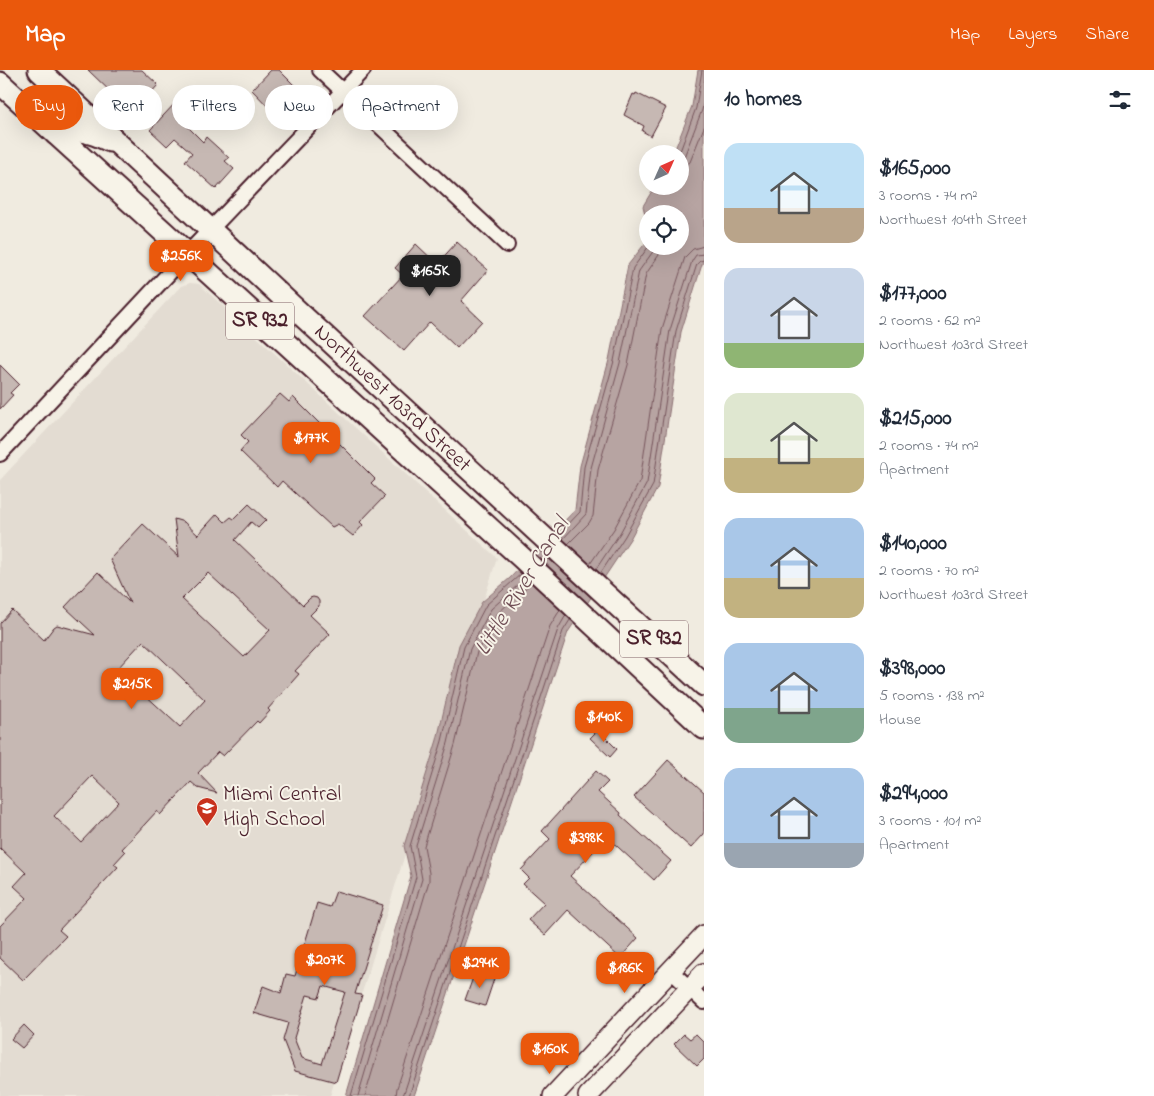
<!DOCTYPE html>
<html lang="en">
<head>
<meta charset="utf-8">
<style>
	:root { --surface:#fff; --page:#f6f6f7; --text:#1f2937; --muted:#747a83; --accent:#ea580c }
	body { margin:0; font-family:"Indie Flower",sans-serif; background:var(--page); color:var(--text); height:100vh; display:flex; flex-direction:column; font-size:19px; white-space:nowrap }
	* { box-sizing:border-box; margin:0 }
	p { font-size:16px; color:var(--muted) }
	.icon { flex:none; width:28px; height:28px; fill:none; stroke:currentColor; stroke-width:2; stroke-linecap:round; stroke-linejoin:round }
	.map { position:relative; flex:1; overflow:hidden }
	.details { display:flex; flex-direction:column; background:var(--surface); width:450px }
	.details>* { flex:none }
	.hud { position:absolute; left:15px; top:15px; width:475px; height:45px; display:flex; gap:10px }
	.needle { width:32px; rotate:45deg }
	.fabs { position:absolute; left:639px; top:75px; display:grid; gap:10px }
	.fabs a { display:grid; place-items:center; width:50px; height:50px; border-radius:50%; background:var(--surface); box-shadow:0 5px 20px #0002; font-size:25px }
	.price { position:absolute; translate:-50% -42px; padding:0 11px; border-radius:10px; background:var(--accent); color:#fff; font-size:16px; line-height:32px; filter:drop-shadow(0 1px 2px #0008) }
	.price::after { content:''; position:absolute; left:50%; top:30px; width:15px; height:11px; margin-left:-8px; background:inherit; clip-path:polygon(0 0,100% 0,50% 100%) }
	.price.selected { background:#222; color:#fff }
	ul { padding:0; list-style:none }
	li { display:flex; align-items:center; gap:15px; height:125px; padding:0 20px }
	li span { display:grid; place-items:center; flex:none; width:140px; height:100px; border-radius:15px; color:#555 }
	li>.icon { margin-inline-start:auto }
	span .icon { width:60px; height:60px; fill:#fffc; stroke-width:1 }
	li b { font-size:21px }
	h2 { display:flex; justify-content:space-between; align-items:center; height:60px; padding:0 20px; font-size:21px }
	.chip { padding:0 18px; border-radius:22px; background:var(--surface); box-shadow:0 5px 20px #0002; font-size:18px; line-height:45px }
	.chip.selected { background:var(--accent); color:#fff }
	header { display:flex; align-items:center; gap:30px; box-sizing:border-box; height:70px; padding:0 25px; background:var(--accent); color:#fff }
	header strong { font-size:24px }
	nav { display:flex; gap:28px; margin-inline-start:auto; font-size:18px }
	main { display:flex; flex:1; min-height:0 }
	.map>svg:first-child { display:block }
	.built { fill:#e3dcd2 }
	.water { fill:#b7a4a2; stroke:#8b6f72 }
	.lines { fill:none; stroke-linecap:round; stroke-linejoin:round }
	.shore { stroke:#76545b; stroke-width:1 }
	.building { fill:#c6b8b3; stroke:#4a1f2b; fill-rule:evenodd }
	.street-casing { stroke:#4a1f2b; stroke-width:18 }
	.secondary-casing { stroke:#4a1f2b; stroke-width:22 }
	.primary-casing { stroke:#4a1f2b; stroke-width:25 }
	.street { stroke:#f7f3e8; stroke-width:14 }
	.secondary { stroke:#f7f3e8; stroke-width:19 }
	.primary { stroke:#f7f3e8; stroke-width:21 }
	.labels { text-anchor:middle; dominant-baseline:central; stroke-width:4; stroke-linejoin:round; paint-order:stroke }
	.shield { fill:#f7f3e8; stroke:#7e5f64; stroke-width:1 }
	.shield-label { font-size:21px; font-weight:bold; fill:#4a1f2b }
	.street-label { font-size:22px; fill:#4a1f2b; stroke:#f7f3e8 }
	.poi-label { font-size:22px; fill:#4a1f2b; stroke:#f7f3e8; text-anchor:start }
	.water-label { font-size:24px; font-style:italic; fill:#704e55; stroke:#f7f3e8 }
</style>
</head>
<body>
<header>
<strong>Map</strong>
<nav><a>Map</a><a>Layers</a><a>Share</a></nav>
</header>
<main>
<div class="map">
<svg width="704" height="1026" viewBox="0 0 704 1026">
	<rect width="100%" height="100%" fill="#f0ebe0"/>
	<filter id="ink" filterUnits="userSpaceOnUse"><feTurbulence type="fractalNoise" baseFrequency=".02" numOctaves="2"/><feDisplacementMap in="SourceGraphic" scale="10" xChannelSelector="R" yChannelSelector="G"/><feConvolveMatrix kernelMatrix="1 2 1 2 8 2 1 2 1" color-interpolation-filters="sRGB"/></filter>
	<g filter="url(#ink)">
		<path class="built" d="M190 213 199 214 497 488 330 1026H0V410L181 216Z"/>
		<path class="water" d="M698 0H704V188L681 262 658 417 630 469 568 562 414 1026H346L411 806 404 776 437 670 459 575 482 532 510 508 575 440 580 396 609 290 628 195 647 171 648 176H680V144H648L647 153 643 136 655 116H680V84H673L692 36Z"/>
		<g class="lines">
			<g class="shore">
				<path d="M679 84 696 38 702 0"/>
				<path d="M680 93 684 87 702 40 704 31"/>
				<path d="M680 101 690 92 704 57"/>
				<path d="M558 465 580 442 584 397 614 291 633 198 649 176"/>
				<path d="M563 469 586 444 591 398 620 293 639 201 657 176"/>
				<path d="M568 474 589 453 593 446 598 400 628 295 646 204 665 176"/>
				<path d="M590 494 614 459 640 411 662 259 685 187 693 179 704 176"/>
				<path d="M596 499 620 463 647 413 670 260 692 191 696 185 704 184"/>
				<path d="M600 504 625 466 653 415 676 261 697 194 700 191 704 190"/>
				<path d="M351 1026 416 807 410 776 442 671 464 577 486 535 521 504"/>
				<path d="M358 1026 422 809 416 776 448 673 470 579 491 539 526 508"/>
				<path d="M365 1026 429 811V803L424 776 455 675 477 582 497 544 531 513"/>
				<path d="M396 1026 397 1018 550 556 560 540"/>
				<path d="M403 1026 558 559 566 545"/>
				<path d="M409 1026 563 561 570 550"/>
			</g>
		</g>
		<g class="building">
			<path d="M88 0H142L158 15 132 44 115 28 116 27Z"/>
			<path d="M271 0H279L304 25 281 50 252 20Z"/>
			<path d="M636 23 666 38 651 66 642 61 644 56 624 45 633 24 635 25Z"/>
			<path d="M177 31 194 47 186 55 203 72 206 67 229 88 225 91 234 99 216 119 185 91 192 83 175 68 167 76 150 60Z"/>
			<path d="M457 172 488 200 461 231 482 251 457 278 430 252 404 281 365 246 403 205 395 198 416 174 437 194Z"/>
			<path d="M0 295 19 314 10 323 13 325 0 339Z"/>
			<path d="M280 324 289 332 293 327 375 409 371 413 385 426 360 452 363 455 353 466 338 454 332 457 282 411 277 417 240 381 248 372 241 365Z"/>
			<path d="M249 434 266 450 258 458 251 452 235 470 303 535 310 528 313 527 317 528 319 531V536L310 545 330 564 295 601 299 604 268 639 270 641 259 653 257 651 223 686 218 682 198 703 217 723 198 718 191 712 160 745 157 741 122 779 125 782 114 794 118 797 59 860 66 866 23 910 0 888V856L27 828 14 816 26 803 0 778V553L12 540 44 570 54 557 57 555 95 565 65 537 98 502 130 533 110 489 143 454 179 487 174 449 184 452 198 465 217 444 225 452 231 447 234 449ZM208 503 270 560 244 587 182 529ZM143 571 205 630 180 657 117 599ZM92 706 119 732 81 772 54 746Z"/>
			<path d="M598 660 617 679 610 687 590 668Z"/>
			<path d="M668 690 704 722V764L691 778 634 727Z"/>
			<path d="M596 701 608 712 598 722 621 743 620 745 671 791 654 810 607 767 570 806 638 868 620 888 568 840 545 865 528 850 544 833 523 814 529 808 521 800 550 769 542 761Z"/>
			<path d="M336 821 383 835 355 924 362 925 336 1012 295 1001 283 970 288 953 254 943 263 916 281 923 286 904 295 906 317 833 330 837ZM323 916 345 922 322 994 302 988 294 968 307 925 319 928Z"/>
			<path d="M475 902 494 909 485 936 465 930Z"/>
			<path d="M24 955 34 965 22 978 11 969Z"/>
			<path d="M684 964 690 969 696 964 704 972V989L697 996 674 974Z"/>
		</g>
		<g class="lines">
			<g class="street-casing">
				<g id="street">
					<path d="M320 0 507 175"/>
					<path d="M0 384 187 184 363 0"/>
					<path d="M671 901 704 932"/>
				</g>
			</g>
			<g class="secondary-casing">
				<g id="secondary">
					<path d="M553 1026 704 865"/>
					<path d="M588 1026 704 903"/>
				</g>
			</g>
			<g class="primary-casing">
				<g id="primary">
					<path d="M39 0 306 249 704 615"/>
					<path d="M0 13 522 488 704 658"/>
					<path d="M56 64C81 59 87 60 110 71"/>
				</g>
			</g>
			<use href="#street" class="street"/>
			<use href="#secondary" class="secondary"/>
			<use href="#primary" class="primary"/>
		</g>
	</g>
	<defs>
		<g id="school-pin" transform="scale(1.125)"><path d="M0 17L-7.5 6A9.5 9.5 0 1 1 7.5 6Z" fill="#c8321e" stroke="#f7f3e8"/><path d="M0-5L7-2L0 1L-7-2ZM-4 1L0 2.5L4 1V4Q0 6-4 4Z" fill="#fff"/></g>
	</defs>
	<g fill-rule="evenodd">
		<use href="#school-pin" x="207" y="738"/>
	</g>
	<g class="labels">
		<g class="shield">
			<rect x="226" y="232.5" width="68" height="37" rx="4"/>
			<rect x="620" y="550.5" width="68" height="37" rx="4"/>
		</g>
		<g class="shield-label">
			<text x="260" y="251">SR 932</text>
			<text x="654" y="569">SR 932</text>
		</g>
		<g class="street-label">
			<text transform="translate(392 329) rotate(43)">Northwest 103rd Street</text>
		</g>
		<g class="poi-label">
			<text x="223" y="725">Miami Central<tspan x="223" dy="25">High School</tspan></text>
		</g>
		<g class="water-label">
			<text transform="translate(523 517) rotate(-58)">Little River Canal</text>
		</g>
	</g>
</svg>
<div class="fabs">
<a><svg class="needle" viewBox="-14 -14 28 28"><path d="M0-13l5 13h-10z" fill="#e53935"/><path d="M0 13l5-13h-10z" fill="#747a83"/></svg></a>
<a><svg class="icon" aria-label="locate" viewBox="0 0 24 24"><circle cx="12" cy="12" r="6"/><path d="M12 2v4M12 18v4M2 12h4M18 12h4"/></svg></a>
</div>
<b class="price" style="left:181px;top:212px">$256K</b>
<b class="price selected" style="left:430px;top:227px">$165K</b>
<b class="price" style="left:311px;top:394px">$177K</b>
<b class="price" style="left:132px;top:640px">$215K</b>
<b class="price" style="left:604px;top:673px">$140K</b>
<b class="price" style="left:586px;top:794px">$398K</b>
<b class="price" style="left:325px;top:916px">$207K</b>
<b class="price" style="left:480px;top:919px">$294K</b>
<b class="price" style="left:625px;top:924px">$186K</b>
<b class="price" style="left:550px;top:1005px">$160K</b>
<div class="hud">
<a class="chip selected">Buy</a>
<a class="chip">Rent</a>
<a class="chip">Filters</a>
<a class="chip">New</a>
<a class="chip">Apartment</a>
</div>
</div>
<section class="details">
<h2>10 homes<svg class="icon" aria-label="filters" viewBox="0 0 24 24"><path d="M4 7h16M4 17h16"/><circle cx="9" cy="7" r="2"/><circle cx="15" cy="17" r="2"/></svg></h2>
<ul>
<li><span style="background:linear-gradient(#bfe0f5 65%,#b9a48a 0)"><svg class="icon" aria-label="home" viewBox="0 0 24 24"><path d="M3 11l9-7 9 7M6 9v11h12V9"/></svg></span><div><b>$165,000</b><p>3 rooms · 74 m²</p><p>Northwest 104th Street</p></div></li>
<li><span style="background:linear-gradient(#c9d6e8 75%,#8fb573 0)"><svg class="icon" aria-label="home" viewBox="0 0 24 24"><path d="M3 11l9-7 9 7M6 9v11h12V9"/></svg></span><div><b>$177,000</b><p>2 rooms · 62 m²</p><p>Northwest 103rd Street</p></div></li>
<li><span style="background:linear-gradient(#dfe7d0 65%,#c2b280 0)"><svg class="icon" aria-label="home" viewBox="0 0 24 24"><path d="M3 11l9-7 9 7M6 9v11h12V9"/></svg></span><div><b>$215,000</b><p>2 rooms · 74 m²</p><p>Apartment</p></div></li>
<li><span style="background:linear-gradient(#a9c7e8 60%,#c2b280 0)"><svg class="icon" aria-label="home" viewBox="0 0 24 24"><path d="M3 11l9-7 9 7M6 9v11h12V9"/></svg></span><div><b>$140,000</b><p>2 rooms · 70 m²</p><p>Northwest 103rd Street</p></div></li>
<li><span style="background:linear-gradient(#a9c7e8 65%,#7fa58c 0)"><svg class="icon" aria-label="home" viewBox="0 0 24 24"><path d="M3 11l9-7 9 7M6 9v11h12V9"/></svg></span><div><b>$398,000</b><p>5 rooms · 138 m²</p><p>House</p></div></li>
<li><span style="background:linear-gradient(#a9c7e8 75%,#9aa5b1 0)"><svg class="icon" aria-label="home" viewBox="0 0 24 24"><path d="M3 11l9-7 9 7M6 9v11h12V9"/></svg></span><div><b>$294,000</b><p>3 rooms · 101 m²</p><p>Apartment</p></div></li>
</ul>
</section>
</main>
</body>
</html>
